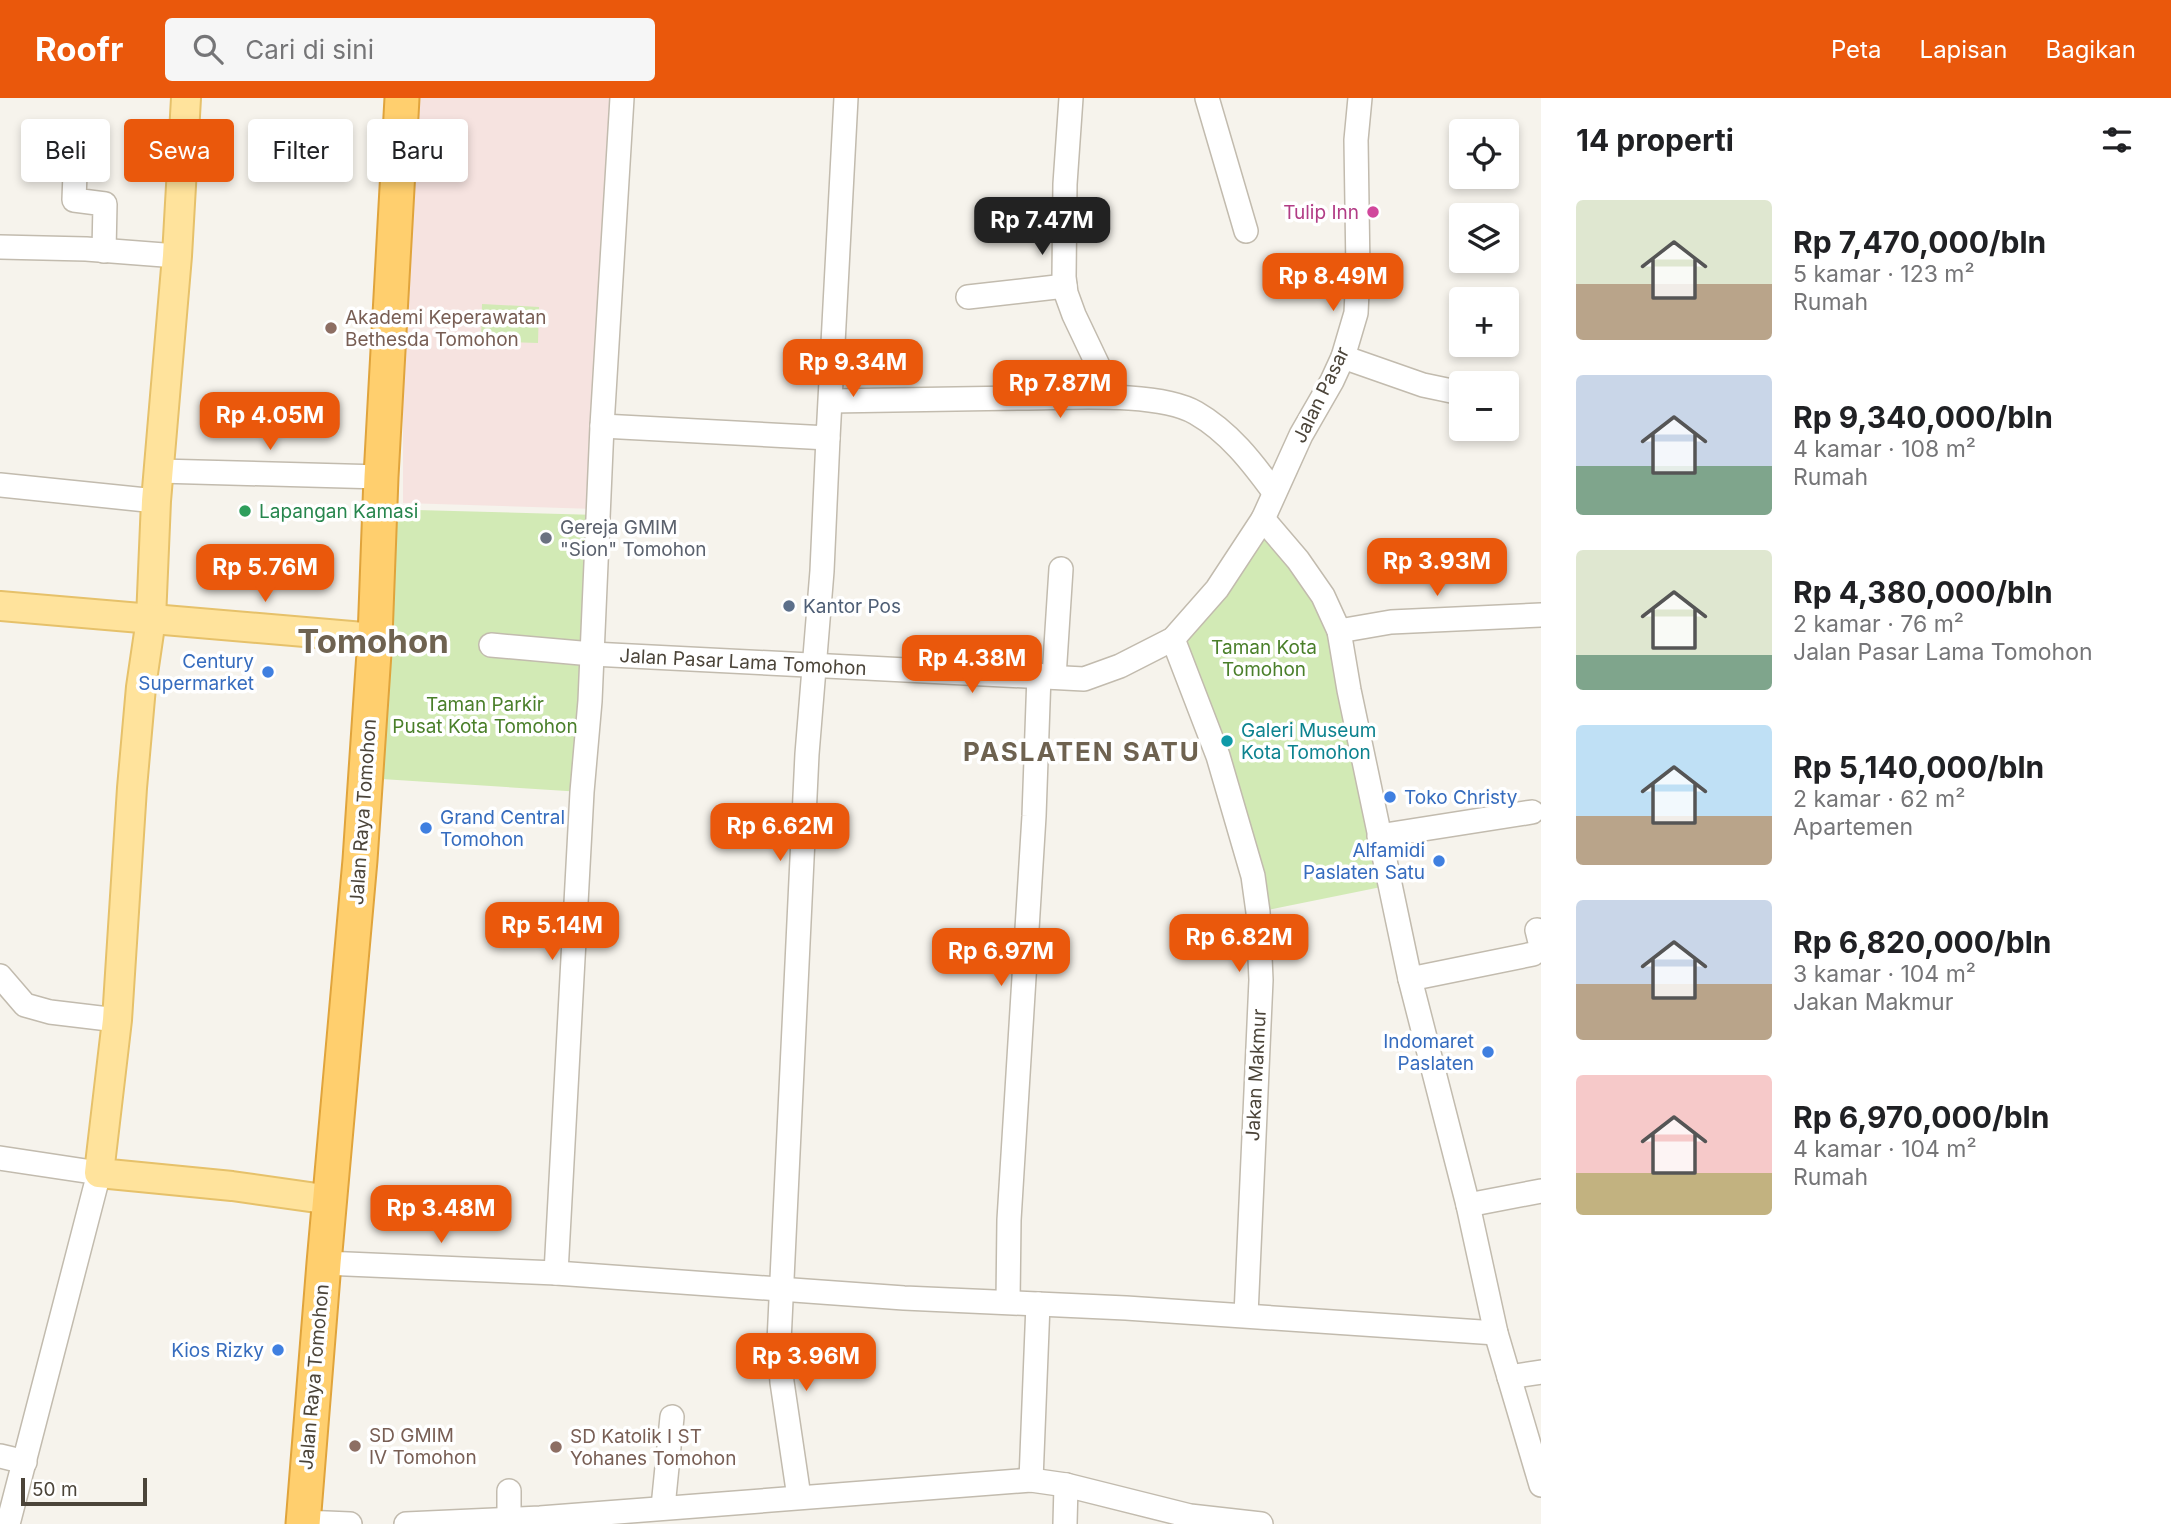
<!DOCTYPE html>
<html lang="id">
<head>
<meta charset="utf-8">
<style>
	:root { --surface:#fff; --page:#f6f6f6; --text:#202124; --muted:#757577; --accent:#ea580c }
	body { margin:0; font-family:Inter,sans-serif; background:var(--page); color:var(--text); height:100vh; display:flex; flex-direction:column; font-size:26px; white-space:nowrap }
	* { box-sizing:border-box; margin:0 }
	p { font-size:23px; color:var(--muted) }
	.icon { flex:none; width:38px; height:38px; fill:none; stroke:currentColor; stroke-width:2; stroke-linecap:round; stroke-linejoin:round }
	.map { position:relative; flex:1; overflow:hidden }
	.side { display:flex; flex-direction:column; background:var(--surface); width:630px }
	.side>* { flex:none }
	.hud { position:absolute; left:21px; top:21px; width:665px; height:63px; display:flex; gap:14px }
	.tools { position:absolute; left:1449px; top:21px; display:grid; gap:14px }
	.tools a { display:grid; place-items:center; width:70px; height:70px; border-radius:7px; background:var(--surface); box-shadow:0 4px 10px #0003; font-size:35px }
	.scale { position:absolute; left:21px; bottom:18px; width:126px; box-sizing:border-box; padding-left:7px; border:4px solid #4b4439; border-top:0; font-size:19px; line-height:24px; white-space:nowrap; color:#4b4439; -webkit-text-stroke:5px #fff; paint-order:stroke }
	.price { position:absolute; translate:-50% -60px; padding:0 16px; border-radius:14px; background:var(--accent); color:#fff; font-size:23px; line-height:46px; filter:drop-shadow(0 2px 4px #0008) }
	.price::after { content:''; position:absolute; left:50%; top:42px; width:21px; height:16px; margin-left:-10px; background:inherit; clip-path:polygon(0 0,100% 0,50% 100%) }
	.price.selected { background:#222; color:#fff }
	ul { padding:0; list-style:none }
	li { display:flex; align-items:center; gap:21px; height:175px; padding:0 35px }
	li span { display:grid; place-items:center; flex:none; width:196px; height:140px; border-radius:7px; color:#555 }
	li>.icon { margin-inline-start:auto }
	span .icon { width:84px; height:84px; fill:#fffc; stroke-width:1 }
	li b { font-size:30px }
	h2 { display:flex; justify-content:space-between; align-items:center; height:84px; padding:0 35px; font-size:30px }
	.chip { padding:0 24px; border-radius:7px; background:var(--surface); box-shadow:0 4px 10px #0003; font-size:24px; line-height:63px }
	.chip.selected { background:var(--accent); color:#fff }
	header { display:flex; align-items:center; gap:42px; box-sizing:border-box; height:98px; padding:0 35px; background:var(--accent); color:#fff }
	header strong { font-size:33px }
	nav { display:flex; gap:38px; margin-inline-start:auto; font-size:24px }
	.search { width:490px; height:63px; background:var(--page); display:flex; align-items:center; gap:18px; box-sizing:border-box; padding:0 24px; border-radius:7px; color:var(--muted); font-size:26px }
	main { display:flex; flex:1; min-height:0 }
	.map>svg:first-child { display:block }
	.medical { fill:#f6e3e0 }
	.green { fill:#d2eab5 }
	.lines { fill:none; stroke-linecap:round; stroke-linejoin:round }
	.minor-casing { stroke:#c2bbae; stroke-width:26 }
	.major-casing { stroke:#e6c16a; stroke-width:32 }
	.highway-casing { stroke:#e0a43c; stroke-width:37 }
	.minor { stroke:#fff; stroke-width:23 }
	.major { stroke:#ffe39c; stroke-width:28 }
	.highway { stroke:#ffcf6e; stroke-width:33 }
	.hotel-dot { fill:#d1479c; stroke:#fff; stroke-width:2.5 }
	.education-dot { fill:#8d6e63; stroke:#fff; stroke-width:2.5 }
	.leisure-dot { fill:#2e9e5b; stroke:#fff; stroke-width:2.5 }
	.worship-dot { fill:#6b7280; stroke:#fff; stroke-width:2.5 }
	.service-dot { fill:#5c6f8a; stroke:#fff; stroke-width:2.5 }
	.shop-dot { fill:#3f7fe0; stroke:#fff; stroke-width:2.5 }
	.culture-dot { fill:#0f9aa8; stroke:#fff; stroke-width:2.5 }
	.labels { text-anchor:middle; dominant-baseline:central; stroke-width:7; stroke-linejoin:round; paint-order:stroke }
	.hotel-label { font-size:19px; fill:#b23c85; stroke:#fff; text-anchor:end }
	.education-label { font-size:19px; fill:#785e54; stroke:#fff; text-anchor:start }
	.street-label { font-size:19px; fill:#4b4439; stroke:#fff }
	.leisure-label { font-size:19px; fill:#27864d; stroke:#fff; text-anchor:start }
	.worship-label { font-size:19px; fill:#5b616d; stroke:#fff; text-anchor:start }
	.service-label { font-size:19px; fill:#4e5e75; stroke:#fff; text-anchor:start }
	.park-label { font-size:19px; fill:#4a7f2a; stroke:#fff }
	.shop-label { font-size:19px; fill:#366cbe; stroke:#fff; text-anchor:end }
	.culture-label { font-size:19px; fill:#0d838f; stroke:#fff; text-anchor:start }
	.district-label { font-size:26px; font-weight:bold; letter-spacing:2px; fill:#6e6250; stroke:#fff }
	.town-label { font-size:33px; font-weight:bold; fill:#6e6250; stroke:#fff }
</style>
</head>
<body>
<header>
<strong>Roofr</strong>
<div class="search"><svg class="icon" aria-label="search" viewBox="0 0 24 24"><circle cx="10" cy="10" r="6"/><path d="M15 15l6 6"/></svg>Cari di sini</div>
<nav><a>Peta</a><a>Lapisan</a><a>Bagikan</a></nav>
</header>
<main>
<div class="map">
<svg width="1541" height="1426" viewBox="0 0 1541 1426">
	<rect width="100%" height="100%" fill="#f6f3ec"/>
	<path class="medical" d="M416 0H618L595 411 403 405V198Z"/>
	<g class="green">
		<path d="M482 206 539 209 538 245 481 243Z"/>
		<path d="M379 411 598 417 582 694 366 680Z"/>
		<path d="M1263 421 1323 498 1391 787 1258 814 1173 541Z"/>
	</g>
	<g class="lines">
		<g class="minor-casing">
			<g id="minor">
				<path d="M1071 0 1065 86 1064 179 1066 195 1074 217 1113 299"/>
				<path d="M1207 0 1246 133"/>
				<path d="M75 75 74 102 105 106 104 153"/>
				<path d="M0 149 86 151 177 158"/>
				<path d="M968 199 1065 188"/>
				<path d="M1343 259 1423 287 1461 295"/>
				<path d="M831 303C895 302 959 301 1023 300 1067 300 1158 293 1196 315 1229 334 1252 364 1274 394"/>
				<path d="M602 328 828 340 846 0"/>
				<path d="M159 373 381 379"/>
				<path d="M0 387 156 403"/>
				<path d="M1263 421 1298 462 1323 498 1339 533 1349 592 1410 881 1468 1107 1496 1235 1541 1387"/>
				<path d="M1339 533 1391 524 1541 517"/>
				<path d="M1173 541 1218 658 1253 778 1258 814 1261 882 1246 1217"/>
				<path d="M491 547 592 556 1084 581 1120 568 1173 541 1217 491 1263 421 1301 337 1332 283 1343 259 1356 215 1358 173 1356 42 1360 0"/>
				<path d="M1054 579 1061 471"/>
				<path d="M1379 738 1532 714"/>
				<path d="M1537 832 1541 848"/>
				<path d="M0 878 25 907 50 914 117 922"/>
				<path d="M1410 881 1533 856"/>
				<path d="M0 1060 99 1075 8 1426"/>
				<path d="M1468 1107 1541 1093"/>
				<path d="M324 1165 556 1175 904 1200 1126 1210 1496 1235"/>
				<path d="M556 1175 582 694 590 603 602 328 622 0"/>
				<path d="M1008 1204 1009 1122 1034 718 1039 577"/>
				<path d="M1509 1279 1541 1274"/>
				<path d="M0 1358 25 1364"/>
				<path d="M1031 1382 1038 1206"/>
				<path d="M799 1399 782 1284 779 1244 807 656 822 473 828 340"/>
				<path d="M663 1409 672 1319"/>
				<path d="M509 1421V1393"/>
				<path d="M303 1424 350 1426"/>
				<path d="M406 1426 540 1420 1031 1382 1066 1387 1190 1418 1261 1426"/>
				<path d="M1065 1426 1066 1387"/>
			</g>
		</g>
		<g class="major-casing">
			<g id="major">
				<path d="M186 0 177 158 156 403 151 521 141 589 132 690 117 922 99 1075 232 1088 331 1102"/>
				<path d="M0 508 375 540"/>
			</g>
		</g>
		<g class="highway-casing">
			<path id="highway" d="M303 1426 324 1165 360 762 375 540 381 379 402 0"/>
		</g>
		<use href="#minor" class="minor"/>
		<use href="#major" class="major"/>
		<use href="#highway" class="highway"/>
	</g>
	<circle class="hotel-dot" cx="1373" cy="114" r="7"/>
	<g class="education-dot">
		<circle cx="331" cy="230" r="7"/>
		<circle cx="355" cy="1348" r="7"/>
		<circle cx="556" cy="1349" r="7"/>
	</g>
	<circle class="leisure-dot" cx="245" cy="413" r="7"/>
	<circle class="worship-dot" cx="546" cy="440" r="7"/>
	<circle class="service-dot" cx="789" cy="508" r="7"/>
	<g class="shop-dot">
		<circle cx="268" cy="574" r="7"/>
		<circle cx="1390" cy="699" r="7"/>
		<circle cx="426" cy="730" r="7"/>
		<circle cx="1439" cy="763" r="7"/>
		<circle cx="1488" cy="954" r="7"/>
		<circle cx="278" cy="1252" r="7"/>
	</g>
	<circle class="culture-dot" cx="1227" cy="643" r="7"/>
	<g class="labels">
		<g class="hotel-label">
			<text x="1359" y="114">Tulip Inn</text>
		</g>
		<g class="education-label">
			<text x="345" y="219">Akademi Keperawatan<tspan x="345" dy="22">Bethesda Tomohon</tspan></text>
			<text x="369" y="1337">SD GMIM<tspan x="369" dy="22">IV Tomohon</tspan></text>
			<text x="570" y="1338">SD Katolik I ST<tspan x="570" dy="22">Yohanes Tomohon</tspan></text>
		</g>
		<g class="street-label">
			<text transform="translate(1321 297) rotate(-64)">Jalan Pasar</text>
			<text transform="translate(743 564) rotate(3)">Jalan Pasar Lama Tomohon</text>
			<text transform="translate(363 714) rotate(-86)">Jalan Raya Tomohon</text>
			<text transform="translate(1256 977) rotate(-87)">Jakan Makmur</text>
			<text transform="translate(314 1279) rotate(-85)">Jalan Raya Tomohon</text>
		</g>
		<g class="leisure-label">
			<text x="259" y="413">Lapangan Kamasi</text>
		</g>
		<g class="worship-label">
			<text x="560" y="429">Gereja GMIM<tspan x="560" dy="22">"Sion" Tomohon</tspan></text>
		</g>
		<g class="service-label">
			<text x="803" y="508">Kantor Pos</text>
		</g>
		<g class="park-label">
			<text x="1264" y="549">Taman Kota<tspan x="1264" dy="22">Tomohon</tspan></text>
			<text x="485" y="606">Taman Parkir<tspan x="485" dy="22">Pusat Kota Tomohon</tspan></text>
		</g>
		<g class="shop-label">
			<text x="254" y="563">Century<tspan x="254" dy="22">Supermarket</tspan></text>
			<text x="1404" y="699" text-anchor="start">Toko Christy</text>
			<text x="440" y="719" text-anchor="start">Grand Central<tspan x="440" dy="22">Tomohon</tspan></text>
			<text x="1425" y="752">Alfamidi<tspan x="1425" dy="22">Paslaten Satu</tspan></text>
			<text x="1474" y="943">Indomaret<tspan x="1474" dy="22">Paslaten</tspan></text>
			<text x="264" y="1252">Kios Rizky</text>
		</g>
		<g class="culture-label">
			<text x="1241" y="632">Galeri Museum<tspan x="1241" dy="22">Kota Tomohon</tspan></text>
		</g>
		<g class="district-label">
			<text x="1082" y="653">PASLATEN SATU</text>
		</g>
		<g class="town-label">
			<text x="373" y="543">Tomohon</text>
		</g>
	</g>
</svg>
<div class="tools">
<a><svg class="icon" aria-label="locate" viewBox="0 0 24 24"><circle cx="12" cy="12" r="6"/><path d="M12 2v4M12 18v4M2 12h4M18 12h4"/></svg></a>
<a><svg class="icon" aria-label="layers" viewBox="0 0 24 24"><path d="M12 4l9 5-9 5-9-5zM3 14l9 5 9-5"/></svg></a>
<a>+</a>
<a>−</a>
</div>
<div class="scale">50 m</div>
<b class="price selected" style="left:1042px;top:159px">Rp 7.47M</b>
<b class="price" style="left:1333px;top:215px">Rp 8.49M</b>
<b class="price" style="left:853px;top:301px">Rp 9.34M</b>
<b class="price" style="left:1060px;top:322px">Rp 7.87M</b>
<b class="price" style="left:270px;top:354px">Rp 4.05M</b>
<b class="price" style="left:1437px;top:500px">Rp 3.93M</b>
<b class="price" style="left:265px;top:506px">Rp 5.76M</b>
<b class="price" style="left:972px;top:597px">Rp 4.38M</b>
<b class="price" style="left:780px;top:765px">Rp 6.62M</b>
<b class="price" style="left:552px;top:864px">Rp 5.14M</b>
<b class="price" style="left:1239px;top:876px">Rp 6.82M</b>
<b class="price" style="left:1001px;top:890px">Rp 6.97M</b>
<b class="price" style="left:441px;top:1147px">Rp 3.48M</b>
<b class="price" style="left:806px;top:1295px">Rp 3.96M</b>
<div class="hud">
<a class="chip">Beli</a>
<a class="chip selected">Sewa</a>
<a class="chip">Filter</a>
<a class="chip">Baru</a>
</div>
</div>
<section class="side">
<h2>14 properti<svg class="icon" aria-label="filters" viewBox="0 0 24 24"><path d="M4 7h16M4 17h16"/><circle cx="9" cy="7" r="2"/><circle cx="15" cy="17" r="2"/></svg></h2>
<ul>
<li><span style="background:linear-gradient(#dfe7d0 60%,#b9a48a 0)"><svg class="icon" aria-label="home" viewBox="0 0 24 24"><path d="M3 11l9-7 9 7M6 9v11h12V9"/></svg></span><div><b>Rp 7,470,000/bln</b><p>5 kamar · 123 m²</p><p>Rumah</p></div></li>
<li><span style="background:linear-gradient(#c9d6e8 65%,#7fa58c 0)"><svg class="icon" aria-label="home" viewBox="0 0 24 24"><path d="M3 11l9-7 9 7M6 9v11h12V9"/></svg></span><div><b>Rp 9,340,000/bln</b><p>4 kamar · 108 m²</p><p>Rumah</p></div></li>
<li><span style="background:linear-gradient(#dfe7d0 75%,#7fa58c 0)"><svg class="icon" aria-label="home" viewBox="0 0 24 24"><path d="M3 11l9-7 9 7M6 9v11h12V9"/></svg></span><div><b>Rp 4,380,000/bln</b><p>2 kamar · 76 m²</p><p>Jalan Pasar Lama Tomohon</p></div></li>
<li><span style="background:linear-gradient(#bfe0f5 65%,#b9a48a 0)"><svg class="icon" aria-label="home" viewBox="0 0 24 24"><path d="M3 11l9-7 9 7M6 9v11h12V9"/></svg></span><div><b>Rp 5,140,000/bln</b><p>2 kamar · 62 m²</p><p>Apartemen</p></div></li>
<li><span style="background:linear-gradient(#c9d6e8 60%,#b9a48a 0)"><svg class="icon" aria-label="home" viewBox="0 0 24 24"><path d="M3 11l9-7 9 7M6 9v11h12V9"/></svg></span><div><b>Rp 6,820,000/bln</b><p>3 kamar · 104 m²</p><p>Jakan Makmur</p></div></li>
<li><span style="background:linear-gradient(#f6c9c9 70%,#c2b280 0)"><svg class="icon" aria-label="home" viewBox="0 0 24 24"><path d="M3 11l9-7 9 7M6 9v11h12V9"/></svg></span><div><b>Rp 6,970,000/bln</b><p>4 kamar · 104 m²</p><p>Rumah</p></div></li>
</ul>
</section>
</main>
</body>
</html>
